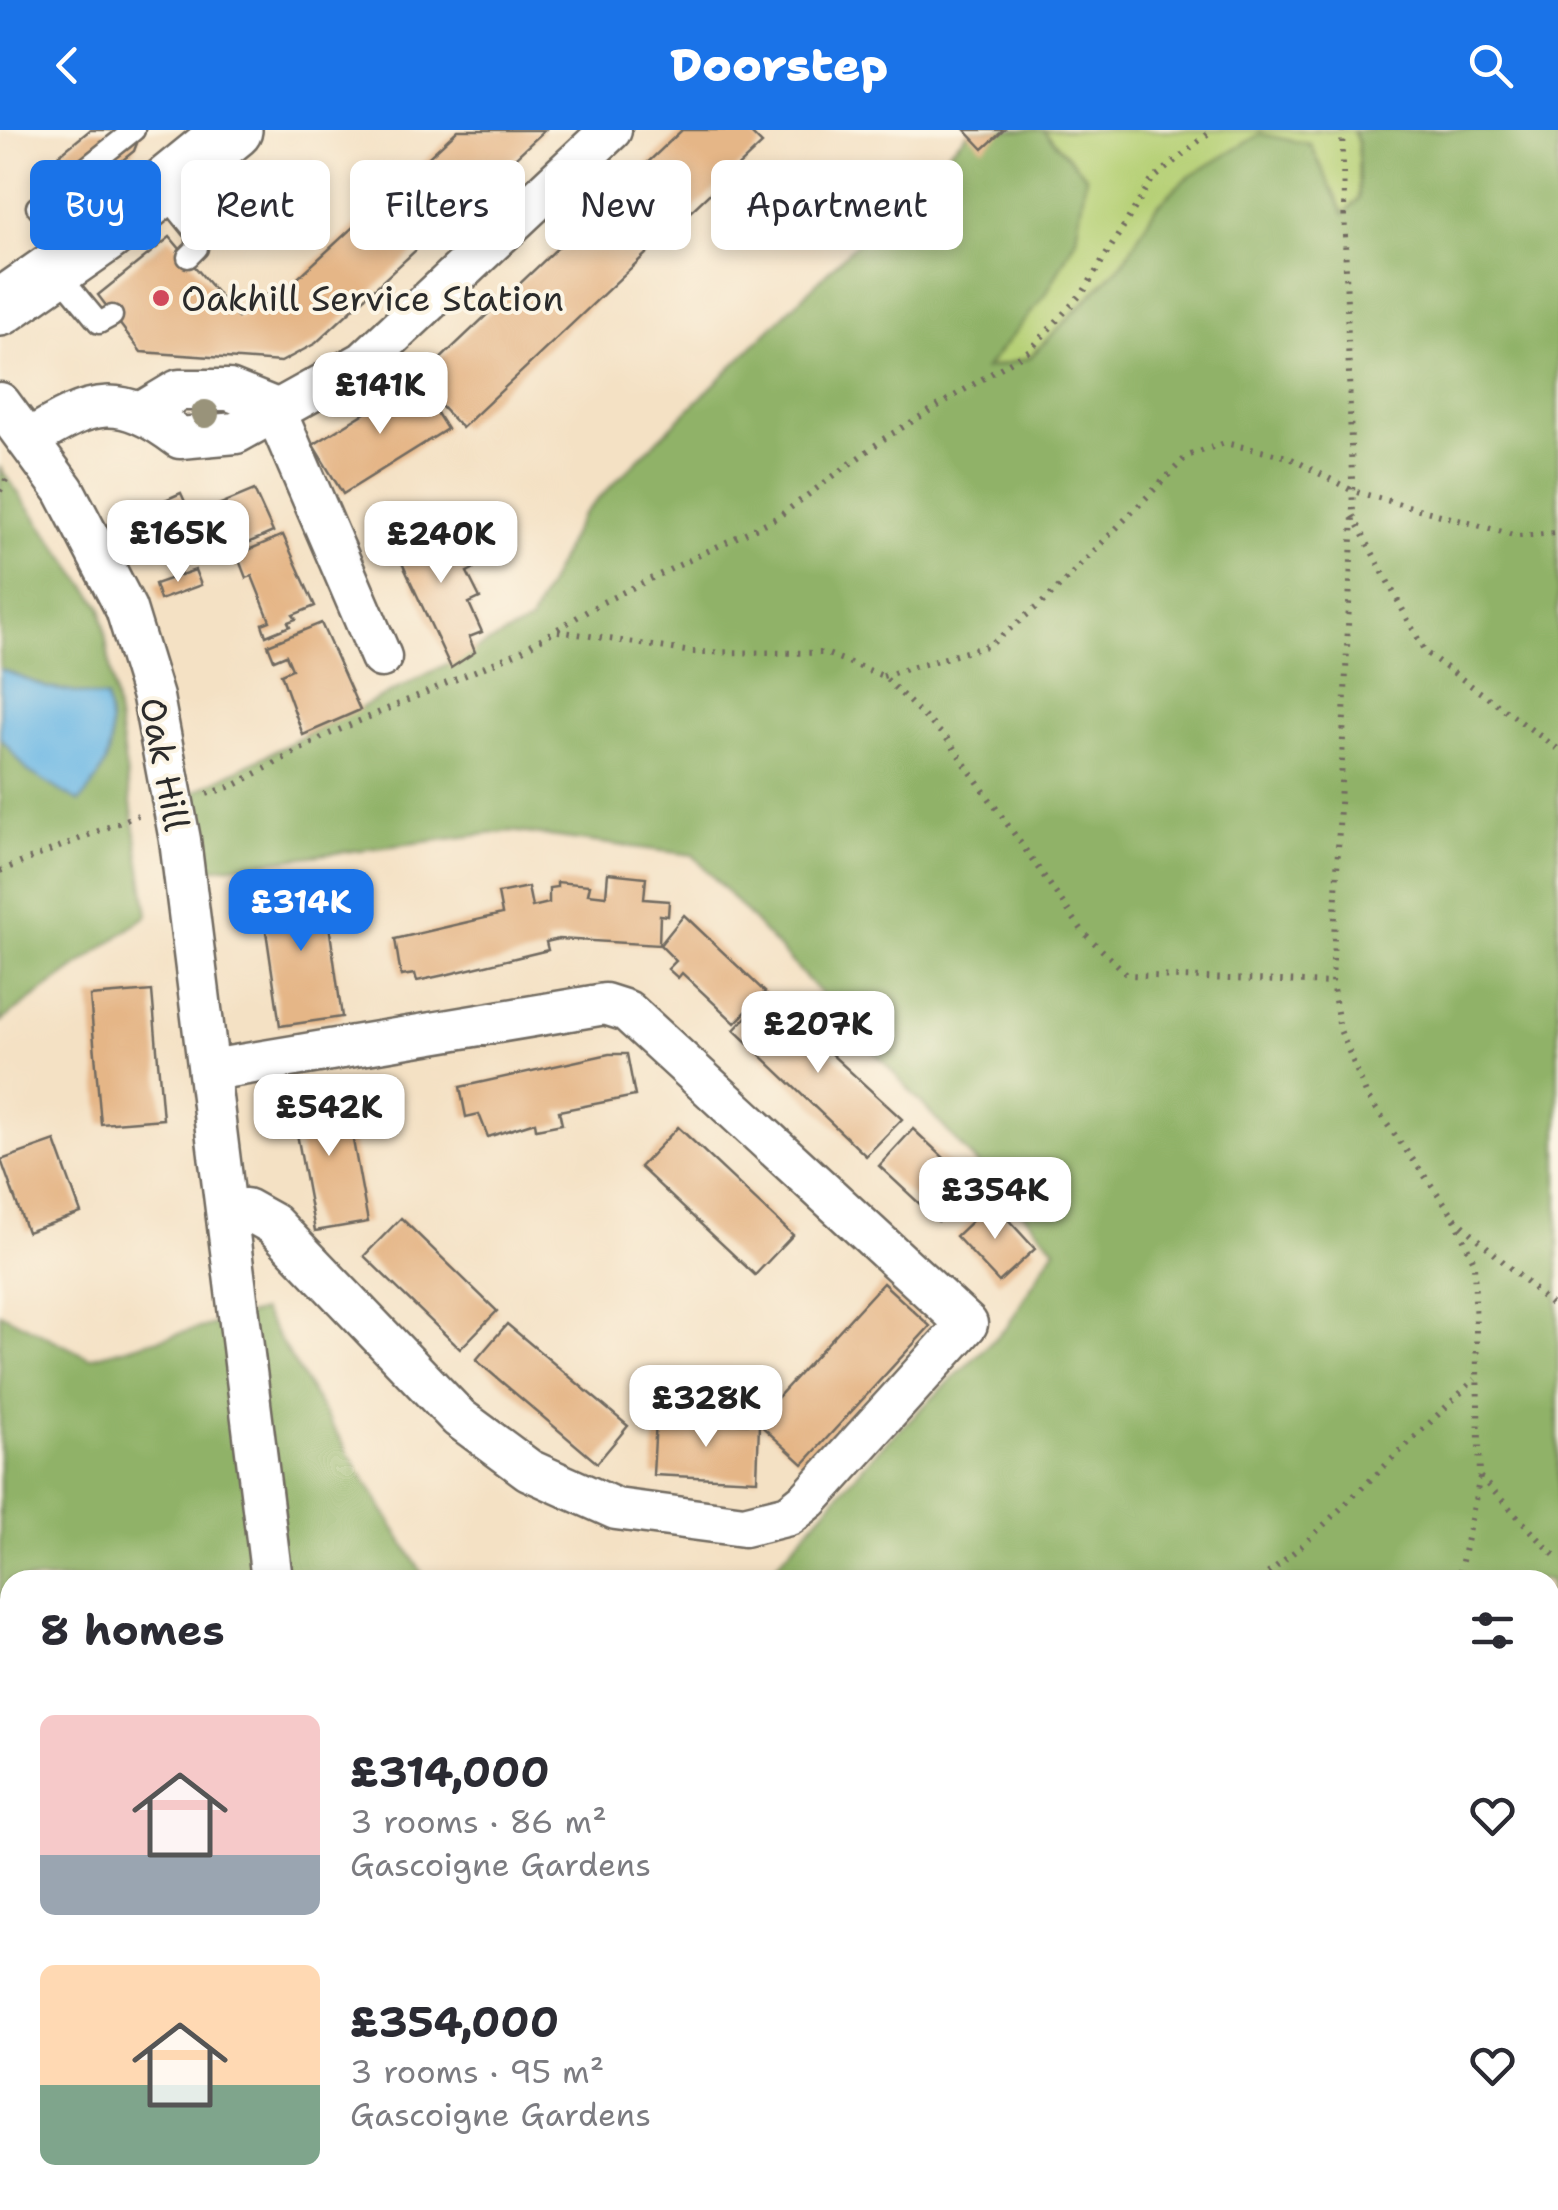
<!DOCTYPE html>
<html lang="en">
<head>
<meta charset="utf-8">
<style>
	:root { --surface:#fff; --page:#f7f7f7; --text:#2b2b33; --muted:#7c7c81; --accent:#1a73e8 }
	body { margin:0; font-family:"Shantell Sans",sans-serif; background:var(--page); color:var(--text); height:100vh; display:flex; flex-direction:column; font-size:38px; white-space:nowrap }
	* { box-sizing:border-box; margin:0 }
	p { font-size:32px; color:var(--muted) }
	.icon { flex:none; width:55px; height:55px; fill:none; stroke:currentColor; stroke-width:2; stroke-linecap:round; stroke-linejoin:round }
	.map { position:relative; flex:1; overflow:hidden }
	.side { position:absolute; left:0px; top:1440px; width:1560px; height:640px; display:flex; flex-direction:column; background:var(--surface); border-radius:30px 30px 0 0; box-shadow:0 5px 15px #0003 }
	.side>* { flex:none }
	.banner { position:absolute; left:30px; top:30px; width:1000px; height:90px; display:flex; gap:20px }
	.price { position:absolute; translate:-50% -85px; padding:0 22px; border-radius:20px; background:#fff; color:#222; font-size:32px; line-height:65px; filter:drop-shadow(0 2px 5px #0008) }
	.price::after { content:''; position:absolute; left:50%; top:60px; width:30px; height:22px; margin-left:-15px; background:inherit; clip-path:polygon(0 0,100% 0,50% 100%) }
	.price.active { background:var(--accent); color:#fff }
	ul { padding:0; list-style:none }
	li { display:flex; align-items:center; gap:30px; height:250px; padding:0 40px }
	li span { display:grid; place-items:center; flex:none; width:280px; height:200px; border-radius:15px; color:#555 }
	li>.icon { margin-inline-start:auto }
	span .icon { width:120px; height:120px; fill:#fffc; stroke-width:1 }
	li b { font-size:42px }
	h2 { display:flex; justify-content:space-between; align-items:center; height:120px; padding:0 40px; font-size:42px }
	.tag { padding:0 35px; border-radius:15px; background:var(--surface); box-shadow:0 5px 15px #0003; font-size:35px; line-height:90px }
	.tag.active { background:var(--accent); color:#fff }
	header { display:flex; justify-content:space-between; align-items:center; height:130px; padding:0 40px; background:var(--accent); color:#fff; font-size:45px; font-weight:800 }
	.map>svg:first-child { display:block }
	.green { fill:#b6d076; stroke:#707e50; stroke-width:2.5 }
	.forest { fill:#90b267; stroke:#5e6e49; stroke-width:2.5 }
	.water { fill:#6cb8e5; stroke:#4c7288; stroke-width:2.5 }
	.building { fill:#e5b687 }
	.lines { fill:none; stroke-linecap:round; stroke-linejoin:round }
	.service-casing { stroke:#716b61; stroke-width:25 }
	.minor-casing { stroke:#716b61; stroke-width:45 }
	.primary-casing { stroke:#716b61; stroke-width:60 }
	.path { stroke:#716b61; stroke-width:6; stroke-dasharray:2.5 8; stroke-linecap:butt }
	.service { stroke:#fff; stroke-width:20 }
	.minor { stroke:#fff; stroke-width:40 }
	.primary { stroke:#fff; stroke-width:55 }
	.tree { fill:#99937a }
	.poi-dot { fill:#d1495b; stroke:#fcf5e5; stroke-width:4 }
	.labels { text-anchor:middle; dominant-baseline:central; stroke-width:8; stroke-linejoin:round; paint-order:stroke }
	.poi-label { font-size:35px; fill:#2b2b2b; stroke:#fcf5e5; text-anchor:start }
	.street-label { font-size:35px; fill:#2b2b2b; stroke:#fcf5e5 }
</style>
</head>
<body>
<header><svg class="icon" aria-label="back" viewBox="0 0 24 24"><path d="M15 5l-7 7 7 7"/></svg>Doorstep<svg class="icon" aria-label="search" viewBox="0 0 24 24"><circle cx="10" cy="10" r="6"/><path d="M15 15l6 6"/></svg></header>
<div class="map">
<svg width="1558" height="2080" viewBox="0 0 1558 2080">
	<rect width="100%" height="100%" fill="#fcf5e5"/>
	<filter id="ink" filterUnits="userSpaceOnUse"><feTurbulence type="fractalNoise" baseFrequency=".01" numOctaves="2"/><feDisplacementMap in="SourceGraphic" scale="20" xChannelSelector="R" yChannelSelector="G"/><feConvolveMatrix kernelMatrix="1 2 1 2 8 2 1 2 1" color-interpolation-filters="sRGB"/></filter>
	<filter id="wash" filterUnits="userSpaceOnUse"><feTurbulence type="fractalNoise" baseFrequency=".0048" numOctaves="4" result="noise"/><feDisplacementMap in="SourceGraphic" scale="40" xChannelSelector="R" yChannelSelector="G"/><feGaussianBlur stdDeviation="2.25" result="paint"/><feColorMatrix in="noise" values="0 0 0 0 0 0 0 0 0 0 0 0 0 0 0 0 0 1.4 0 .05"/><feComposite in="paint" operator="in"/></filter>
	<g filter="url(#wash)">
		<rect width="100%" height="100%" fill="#f4e1c4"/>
		<path class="green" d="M1043 0H1353L1358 13 1359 68 1343 85 1310 14 1156 77 1123 133 1029 228 983 239 1046 164 1086 46Z"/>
		<g class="forest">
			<path d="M971 0H1043L1086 46 1076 108 1046 164 985 239 1029 228 1123 133 1156 77 1184 50 1260 4 1310 14 1344 84 1359 68 1358 13 1353 0H1558V2080H652L668 2070H1550V1450H763L876 1322 1007 1197 1055 1118 693 725 511 701 208 739 188 665 530 492 581 386Z"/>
			<path d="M0 338 101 477 148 785 0 892V607L28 641 105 568 48 558 0 539Z"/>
			<path d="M262 1181 426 1450H10V2019L0 2020V1183L90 1228Z"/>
			<path d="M435 2070H556L574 2080H440Z"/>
		</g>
		<path class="water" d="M0 539 48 558 106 568C117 613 110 638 79 672L28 641 0 607Z"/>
		<g id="blocks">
			<g class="building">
				<path d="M90 0H142L134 21 64 78 38 42Z"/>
				<path d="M458 0H545L316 213 281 232 141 222 98 165 170 107 238 188 267 165 273 171Z"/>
				<path d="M682 0H748L762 14 462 298 417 251Z"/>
				<path d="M965 0H1004L983 19Z"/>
				<path d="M417 251 447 299 343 364 313 315Z"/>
				<path d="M254 360 273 402 234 419 216 376Z"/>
				<path d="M181 363 200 405 166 421 147 378Z"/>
				<path d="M429 387 442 417 459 409 473 439 467 442 480 468 469 473 482 502 469 507 475 522 451 538 389 405Z"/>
				<path d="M283 405 315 476 293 485 296 489 288 492 290 496 266 506 262 494 270 491 252 446 246 448 237 425Z"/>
				<path d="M195 440 201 455 160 470 155 454Z"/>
				<path d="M321 493 360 580 303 605 281 544 292 539 286 525 274 530 268 515Z"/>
				<path d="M608 743 646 747 644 769 669 771 668 786 660 785 659 815 559 809 546 812 548 820 449 844 417 851 415 844 401 846 395 809 502 784 498 763 528 757 532 777 549 773V758L557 757V752L590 755 588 764 606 766Z"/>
				<path d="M323 752 342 887 280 896 260 760Z"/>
				<path d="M684 785 765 862 735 893 682 843 678 848 668 839 676 831 660 815Z"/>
				<path d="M152 861 163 989 101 994 90 866Z"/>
				<path d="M767 865 902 989 866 1026 734 900Z"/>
				<path d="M609 924H627L635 966 559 981 562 994 536 999 535 992 488 1007 479 984 466 987 460 957Z"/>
				<path d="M343 956 368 1092 315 1101 290 966Z"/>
				<path d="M678 997 793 1105 755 1145 640 1037Z"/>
				<path d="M913 999 973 1055 938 1091 879 1036Z"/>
				<path d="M55 1011 81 1083 27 1102 1 1030Z"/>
				<path d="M992 1072 1035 1119 999 1152 956 1106Z"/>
				<path d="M401 1088 497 1181 460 1219 364 1126Z"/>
				<path d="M883 1153 930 1196 803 1334 756 1291Z"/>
				<path d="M507 1194 628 1296 597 1333 476 1230Z"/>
				<path d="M656 1289 759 1294 757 1350 653 1345Z"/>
			</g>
		</g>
	</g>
	<g filter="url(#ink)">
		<use href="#blocks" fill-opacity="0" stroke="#716b61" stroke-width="2.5"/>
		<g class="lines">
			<g class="service-casing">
				<g id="service">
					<path d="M163 62 197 104V118L188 127"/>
					<path d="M75 123 37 77 134 0"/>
					<path d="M56 141 99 193 112 186"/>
				</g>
			</g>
			<g class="minor-casing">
				<g id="minor">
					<path d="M0 273 64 360 126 479 153 567 180 710 272 1450"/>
					<path d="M144 281 179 260H229L274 278 381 527"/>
					<path d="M30 309C92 270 119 262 180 308L236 303 364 232 611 0"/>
					<path d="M211 940 605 874 627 881 967 1194 809 1369 789 1385 744 1396 616 1379 529 1340 459 1288 273 1094 246 1079 228 1080"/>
					<path d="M413 2070 421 2080"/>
				</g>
			</g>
			<g class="primary-casing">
				<path id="primary" d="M0 178 106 104 234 0"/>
			</g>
			<g class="path">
				<path d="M1342 0 1353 385 1332 853 1340 900 1368 968 1453 1085 1474 1132 1480 1347 1458 1450"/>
				<path d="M0 361 9 344"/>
				<path d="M1353 386 1425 522 1558 619"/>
				<path d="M558 501 692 522 825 523 883 546 948 610 1084 803 1128 845 1332 853"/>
				<path d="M883 546 990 515 1049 467 1187 326 1225 313 1288 327 1353 361 1517 406 1558 403"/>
				<path d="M207 664 235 655 327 605 519 522 601 473 778 387 885 308 1030 220 1084 161 1152 50 1212 0"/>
				<path d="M0 741 138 685"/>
				<path d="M1455 1088 1558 1181"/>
				<path d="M1480 1347 1558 1429"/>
				<path d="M1260 1450 1306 1412 1475 1249"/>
				<path d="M0 1524 10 1535"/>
				<path d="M0 1717 10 1713"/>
				<path d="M1550 2058 1558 2061"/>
				<path d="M559 2070 563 2080"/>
				<path d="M1399 2070 1401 2080"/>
			</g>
			<use href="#service" class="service"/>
			<use href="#minor" class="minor"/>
			<use href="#primary" class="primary"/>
		</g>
		<circle class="tree" cx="205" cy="284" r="14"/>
	</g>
	<circle class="poi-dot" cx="161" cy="168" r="10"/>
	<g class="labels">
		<g class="poi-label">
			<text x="181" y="168">Oakhill Service Station</text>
		</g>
		<g class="street-label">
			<text transform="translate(165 634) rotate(79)">Oak Hill</text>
		</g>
	</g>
</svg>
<b class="price" style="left:380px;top:307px">£141K</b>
<b class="price" style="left:178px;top:455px">£165K</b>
<b class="price" style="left:441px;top:456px">£240K</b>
<b class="price active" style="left:301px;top:824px">£314K</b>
<b class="price" style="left:818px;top:946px">£207K</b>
<b class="price" style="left:329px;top:1029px">£542K</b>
<b class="price" style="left:995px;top:1112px">£354K</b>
<b class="price" style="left:706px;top:1320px">£328K</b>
<div class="banner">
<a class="tag active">Buy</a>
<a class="tag">Rent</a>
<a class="tag">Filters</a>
<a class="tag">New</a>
<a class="tag">Apartment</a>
</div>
<section class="side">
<h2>8 homes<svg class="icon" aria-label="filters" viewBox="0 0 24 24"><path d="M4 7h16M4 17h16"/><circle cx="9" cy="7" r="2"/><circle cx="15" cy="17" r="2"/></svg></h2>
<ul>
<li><span style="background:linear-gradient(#f6c9c9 70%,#9aa5b1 0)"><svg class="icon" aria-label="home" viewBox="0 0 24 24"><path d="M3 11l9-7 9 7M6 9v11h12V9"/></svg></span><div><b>£314,000</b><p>3 rooms · 86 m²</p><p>Gascoigne Gardens</p></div><svg class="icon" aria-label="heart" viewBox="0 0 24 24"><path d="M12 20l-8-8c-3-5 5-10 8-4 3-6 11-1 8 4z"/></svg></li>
<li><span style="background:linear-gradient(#ffd9b3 60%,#7fa58c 0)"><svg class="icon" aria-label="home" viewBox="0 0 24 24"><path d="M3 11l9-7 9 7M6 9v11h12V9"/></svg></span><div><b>£354,000</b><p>3 rooms · 95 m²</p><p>Gascoigne Gardens</p></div><svg class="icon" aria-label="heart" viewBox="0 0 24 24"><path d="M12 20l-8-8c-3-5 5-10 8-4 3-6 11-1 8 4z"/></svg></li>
</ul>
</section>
</div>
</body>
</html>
